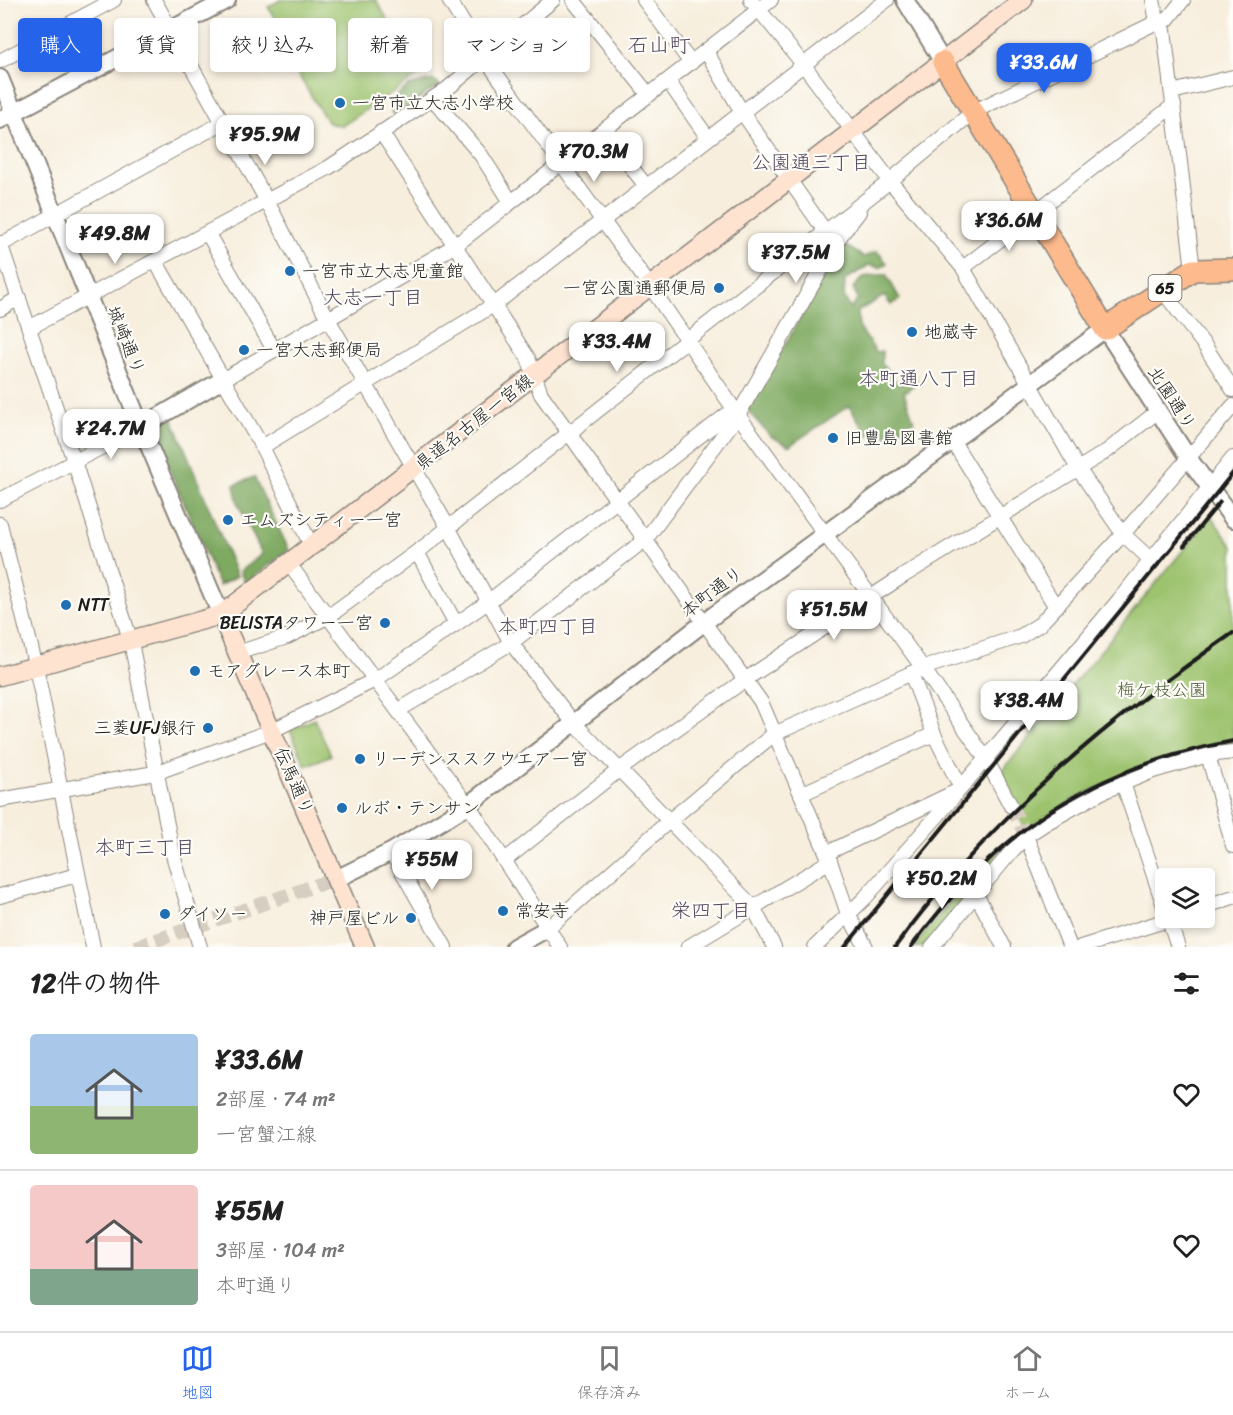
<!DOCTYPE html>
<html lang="ja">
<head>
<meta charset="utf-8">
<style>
	:root { --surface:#fff; --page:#f6f6f6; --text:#222; --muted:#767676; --line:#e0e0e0; --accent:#2563eb }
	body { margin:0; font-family:Sriracha,"Klee One",sans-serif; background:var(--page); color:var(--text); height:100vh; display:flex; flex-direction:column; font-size:22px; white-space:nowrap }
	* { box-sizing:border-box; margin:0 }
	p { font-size:20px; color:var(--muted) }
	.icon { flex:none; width:33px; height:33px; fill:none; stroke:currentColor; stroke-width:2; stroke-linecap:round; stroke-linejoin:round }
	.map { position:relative; height:947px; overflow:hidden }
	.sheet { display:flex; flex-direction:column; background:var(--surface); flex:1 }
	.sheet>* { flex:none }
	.guide { position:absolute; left:18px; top:18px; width:600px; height:54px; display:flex; gap:12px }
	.buttons { position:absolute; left:1155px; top:868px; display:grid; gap:12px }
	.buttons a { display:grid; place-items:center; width:60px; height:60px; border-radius:6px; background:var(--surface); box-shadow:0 3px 9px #0003; font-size:30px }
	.price { position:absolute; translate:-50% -51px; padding:0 14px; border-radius:12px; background:#fff; color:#222; font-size:20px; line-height:39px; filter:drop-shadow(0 2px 3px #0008) }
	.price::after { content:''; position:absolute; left:50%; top:36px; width:18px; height:14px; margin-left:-9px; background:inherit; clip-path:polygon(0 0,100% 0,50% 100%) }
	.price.selected { background:var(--accent); color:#fff }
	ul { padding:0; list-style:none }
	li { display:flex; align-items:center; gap:18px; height:150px; padding:0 30px }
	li+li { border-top:2px solid var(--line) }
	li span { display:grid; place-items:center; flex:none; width:168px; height:120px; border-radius:6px; color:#555 }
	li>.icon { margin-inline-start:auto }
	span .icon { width:72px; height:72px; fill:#fffc; stroke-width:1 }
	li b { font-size:26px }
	h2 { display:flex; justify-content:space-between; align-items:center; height:72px; padding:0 30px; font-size:26px }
	.pill { padding:0 21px; border-radius:6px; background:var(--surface); box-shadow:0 3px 9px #0003; font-size:21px; line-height:54px }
	.pill.selected { background:var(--accent); color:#fff }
	.tabs { display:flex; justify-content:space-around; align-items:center; height:84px; border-top:2px solid var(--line); background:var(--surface); font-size:16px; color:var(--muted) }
	.tabs a { display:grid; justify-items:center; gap:3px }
	.tabs .selected { color:var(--accent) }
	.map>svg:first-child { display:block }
	.green { fill:#9dc36e; stroke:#5c7045; stroke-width:1.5 }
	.forest { fill:#7ea961; stroke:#4d623e; stroke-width:1.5 }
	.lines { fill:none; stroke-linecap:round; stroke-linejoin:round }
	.minor-tunnel { stroke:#d6cec0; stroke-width:14; stroke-dasharray:14 7; stroke-linecap:butt }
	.minor-casing { stroke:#8a857c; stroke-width:16 }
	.tertiary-casing { stroke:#8a857c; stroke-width:20 }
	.secondary-casing { stroke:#8a857c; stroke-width:21 }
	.primary-casing { stroke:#8a857c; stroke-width:24 }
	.minor { stroke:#fff; stroke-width:14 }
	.tertiary { stroke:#fff; stroke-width:16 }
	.secondary { stroke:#fee3d1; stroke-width:18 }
	.primary { stroke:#fcba8d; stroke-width:21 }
	.rail { stroke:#1c1c1c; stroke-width:4 }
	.poi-dot { fill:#1f6fb2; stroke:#fdfcf7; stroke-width:2 }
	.labels { text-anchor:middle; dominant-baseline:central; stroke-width:4.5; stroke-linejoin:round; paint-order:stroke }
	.shield { fill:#fdfcf7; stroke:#605f5e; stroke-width:1.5 }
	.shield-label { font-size:16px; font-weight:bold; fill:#1c1c1c }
	.poi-label { font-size:18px; fill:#1c1c1c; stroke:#fdfcf7; text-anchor:start }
	.street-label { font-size:18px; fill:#1c1c1c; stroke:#fdfcf7 }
	.park-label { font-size:18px; fill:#505f3d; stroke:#fdfcf7 }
	.neighbourhood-label { font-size:20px; fill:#52475e; stroke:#fdfcf7 }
	.quarter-label { font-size:21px; fill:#52475e; stroke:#fdfcf7 }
</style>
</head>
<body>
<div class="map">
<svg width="1233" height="947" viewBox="0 0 1233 947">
	<rect width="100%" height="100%" fill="#fdfcf7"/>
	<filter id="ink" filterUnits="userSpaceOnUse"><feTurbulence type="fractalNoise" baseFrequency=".0167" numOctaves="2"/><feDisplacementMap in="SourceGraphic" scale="12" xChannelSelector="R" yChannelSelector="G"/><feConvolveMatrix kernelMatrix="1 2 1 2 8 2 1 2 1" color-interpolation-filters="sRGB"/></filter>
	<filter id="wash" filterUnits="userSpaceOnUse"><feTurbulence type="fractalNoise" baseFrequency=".008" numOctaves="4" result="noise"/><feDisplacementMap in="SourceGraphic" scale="24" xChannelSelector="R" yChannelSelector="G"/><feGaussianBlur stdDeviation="1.35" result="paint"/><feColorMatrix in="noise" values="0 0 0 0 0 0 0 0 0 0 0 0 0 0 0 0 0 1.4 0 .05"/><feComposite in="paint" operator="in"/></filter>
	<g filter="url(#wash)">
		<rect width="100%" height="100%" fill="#f7eedd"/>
		<g class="green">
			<path d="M280 0H376L420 74 342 126 328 123 294 68 298 57 268 7Z"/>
			<path d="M1211 516 1233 547V746L1108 783 1078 797 1026 830 999 775Z"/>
			<path d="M314 719 331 755 306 766 290 730Z"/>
			<path d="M1003 847 1008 849 973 888 925 947H913L973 875Z"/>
		</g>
		<g class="forest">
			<path d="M432 80 440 85 394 115 391 112 392 107 398 106V94L408 86Z"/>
			<path d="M843 244 864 257 877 251 887 263 880 268 869 265 845 280 844 297 851 309 858 299 853 288 863 277 886 274 900 299 891 305 884 296 858 311 859 327 876 352 882 351V364L899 385 914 375 917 382 904 393 914 421 888 437 882 430 869 436 849 406 789 446 770 436 747 410Z"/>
			<path d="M172 417 237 576 219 586 152 427Z"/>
			<path d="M254 477 289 550 245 584 240 571 262 554 238 504 234 485Z"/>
		</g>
	</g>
	<g filter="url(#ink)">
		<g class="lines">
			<g class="minor-tunnel">
				<path d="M1011 806 1026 836"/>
				<path d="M136 947 338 878"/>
			</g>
			<g class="minor-casing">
				<g id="minor">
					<path d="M154 0 267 201 328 319 448 527 511 643 573 722 753 907 774 947"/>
					<path d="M449 0 484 57 650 286 738 415 923 668 986 759 1011 806"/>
					<path d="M573 0 649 95"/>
					<path d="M644 0 691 63"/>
					<path d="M751 0 803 64 890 181 963 268 1077 467 1123 534 1151 560"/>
					<path d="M1153 0 1157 22 1164 30 1193 270"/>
					<path d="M706 51 742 112 825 231 832 236"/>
					<path d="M0 61 114 0"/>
					<path d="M668 81 708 138"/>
					<path d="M1172 92 1233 77"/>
					<path d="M433 99 481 155 511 202"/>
					<path d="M603 131 646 186"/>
					<path d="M381 132 528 358 541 394 761 702 830 861 848 914 866 947"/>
					<path d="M208 234 274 350"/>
					<path d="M0 243 74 461 131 642 173 855 200 947"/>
					<path d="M0 245 222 123"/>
					<path d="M156 262 262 447 312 547"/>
					<path d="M963 268 1174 105"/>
					<path d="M1162 290 1205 346 1233 390"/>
					<path d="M0 309 19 298"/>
					<path d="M29 328 328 168 447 89 553 0"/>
					<path d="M224 379 456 245 771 0"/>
					<path d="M952 440 1056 607"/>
					<path d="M262 447 495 304 887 0"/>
					<path d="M0 500 141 427"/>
					<path d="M0 524 36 667 93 947"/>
					<path d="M417 552 456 624"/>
					<path d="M289 564 473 812 560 947"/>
					<path d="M237 653 287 637 329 616 425 546 890 181 973 112 1157 22 1167 20 1183 0"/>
					<path d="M911 673 934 734 961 788"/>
					<path d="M399 710 511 643 646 539 738 415 841 235 859 212"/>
					<path d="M1208 755 1233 846"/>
					<path d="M1123 783 1166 912"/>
					<path d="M801 794 934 734"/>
					<path d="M0 800 155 773 271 731 375 680 488 602 734 409"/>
					<path d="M1026 836 1070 947"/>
					<path d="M391 852 445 947"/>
					<path d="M827 853 955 792"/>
					<path d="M505 860 619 770 746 679 903 576 1107 451 1157 412"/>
					<path d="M976 894 1004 947"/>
					<path d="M0 896 77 875"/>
					<path d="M1204 907 1233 897"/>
					<path d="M1168 918 1178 947"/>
					<path d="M548 928 669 821 774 734 923 668 1021 636 1040 624 1123 534 1233 406"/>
					<path d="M688 947 830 861"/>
					<path d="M815 947 865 898 939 814 1119 600 1233 458"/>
					<path d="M932 947 1011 852 1026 836 1046 823 1102 792 1153 771 1208 755 1233 752"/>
					<path d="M1081 947 1174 918"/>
				</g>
			</g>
			<g class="tertiary-casing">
				<g id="tertiary">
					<path d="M905 0 943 62"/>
					<path d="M0 78 141 427 221 615"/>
					<path d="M0 120 227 0"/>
					<path d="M141 427 224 379"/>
					<path d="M338 878 391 852 468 805 706 621 1105 329 1189 459 1233 519"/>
					<path d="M514 947 548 928"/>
				</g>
			</g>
			<g class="secondary-casing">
				<g id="secondary">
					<path d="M221 615 365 947"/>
					<path d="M0 676 221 615 1023 0"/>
				</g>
			</g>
			<g class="primary-casing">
				<path id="primary" d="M943 62 1105 329 1193 270 1233 269"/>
			</g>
			<use href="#minor" class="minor"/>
			<use href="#tertiary" class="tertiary"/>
			<use href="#secondary" class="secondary"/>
			<use href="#primary" class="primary"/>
			<g class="rail">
				<path d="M1184 546 1220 502"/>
				<path d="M845 947 1233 473"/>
				<path d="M895 947C987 822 1106 721 1233 633"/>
				<path d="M911 947C998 831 1090 768 1233 741"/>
			</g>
		</g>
	</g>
	<g class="poi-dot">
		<circle cx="340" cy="103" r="6"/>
		<circle cx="290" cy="271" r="6"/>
		<circle cx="719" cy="288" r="6"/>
		<circle cx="912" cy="332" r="6"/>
		<circle cx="244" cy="350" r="6"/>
		<circle cx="833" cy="438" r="6"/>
		<circle cx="228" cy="520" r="6"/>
		<circle cx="66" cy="605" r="6"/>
		<circle cx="385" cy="623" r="6"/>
		<circle cx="195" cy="671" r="6"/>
		<circle cx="208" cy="728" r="6"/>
		<circle cx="360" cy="759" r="6"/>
		<circle cx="342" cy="808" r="6"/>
		<circle cx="503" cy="911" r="6"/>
		<circle cx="165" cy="914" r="6"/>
		<circle cx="411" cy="918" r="6"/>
	</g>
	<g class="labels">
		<rect class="shield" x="1148.5" y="275" width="33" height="26" rx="4.5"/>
		<g class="shield-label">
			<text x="1165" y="288">65</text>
		</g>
		<g class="poi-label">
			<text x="352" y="103">一宮市立大志小学校</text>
			<text x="302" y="271">一宮市立大志児童館</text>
			<text x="707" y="288" text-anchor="end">一宮公園通郵便局</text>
			<text x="924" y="332">地蔵寺</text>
			<text x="256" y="350">一宮大志郵便局</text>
			<text x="845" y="438">旧豊島図書館</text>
			<text x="240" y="520">エムズシティー一宮</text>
			<text x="78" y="605">NTT</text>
			<text x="373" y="623" text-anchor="end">BELISTAタワー一宮</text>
			<text x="207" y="671">モアグレース本町</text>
			<text x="196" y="728" text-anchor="end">三菱UFJ銀行</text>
			<text x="372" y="759">リーデンススクウエア一宮</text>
			<text x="354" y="808">ルボ・テンサン</text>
			<text x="515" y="911">常安寺</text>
			<text x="177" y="914">ダイソー</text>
			<text x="399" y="918" text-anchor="end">神戸屋ビル</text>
		</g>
		<g class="street-label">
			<text transform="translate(126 340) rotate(68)">城崎通り</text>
			<text transform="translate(1172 398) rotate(57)">北園通り</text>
			<text transform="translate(474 422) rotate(-38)">県道名古屋一宮線</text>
			<text transform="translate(712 592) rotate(-37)">本町通り</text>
			<text transform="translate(294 781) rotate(66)">伝馬通り</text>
		</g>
		<g class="park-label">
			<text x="1162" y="690">梅ケ枝公園</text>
		</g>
		<g class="neighbourhood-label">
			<text x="811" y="162">公園通三丁目</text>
			<text x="373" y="297">大志一丁目</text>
			<text x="919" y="378">本町通八丁目</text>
			<text x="548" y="626">本町四丁目</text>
			<text x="145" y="847">本町三丁目</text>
			<text x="711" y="910">栄四丁目</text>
		</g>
		<g class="quarter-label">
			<text x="659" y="45">石山町</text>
		</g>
	</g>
</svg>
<div class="buttons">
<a><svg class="icon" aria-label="layers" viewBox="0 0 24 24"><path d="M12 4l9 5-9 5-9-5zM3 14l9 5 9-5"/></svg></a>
</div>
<b class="price selected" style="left:1044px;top:94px">¥33.6M</b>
<b class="price" style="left:265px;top:166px">¥95.9M</b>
<b class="price" style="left:594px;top:183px">¥70.3M</b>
<b class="price" style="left:1009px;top:252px">¥36.6M</b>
<b class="price" style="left:115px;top:265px">¥49.8M</b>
<b class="price" style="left:796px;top:284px">¥37.5M</b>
<b class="price" style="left:617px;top:373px">¥33.4M</b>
<b class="price" style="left:111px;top:460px">¥24.7M</b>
<b class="price" style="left:834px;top:641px">¥51.5M</b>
<b class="price" style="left:1029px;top:732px">¥38.4M</b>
<b class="price" style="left:432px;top:891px">¥55M</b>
<b class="price" style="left:942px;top:910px">¥50.2M</b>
<div class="guide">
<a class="pill selected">購入</a>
<a class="pill">賃貸</a>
<a class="pill">絞り込み</a>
<a class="pill">新着</a>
<a class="pill">マンション</a>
</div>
</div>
<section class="sheet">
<h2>12件の物件<svg class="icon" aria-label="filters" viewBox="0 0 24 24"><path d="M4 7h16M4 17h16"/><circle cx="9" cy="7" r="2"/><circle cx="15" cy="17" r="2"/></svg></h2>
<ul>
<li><span style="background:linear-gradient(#a9c7e8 60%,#8fb573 0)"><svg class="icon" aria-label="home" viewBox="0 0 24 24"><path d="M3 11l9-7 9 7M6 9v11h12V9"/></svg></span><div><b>¥33.6M</b><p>2部屋 · 74 m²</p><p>一宮蟹江線</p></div><svg class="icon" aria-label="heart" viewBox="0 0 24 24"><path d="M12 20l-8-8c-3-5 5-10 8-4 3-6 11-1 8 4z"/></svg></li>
<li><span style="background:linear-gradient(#f6c9c9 70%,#7fa58c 0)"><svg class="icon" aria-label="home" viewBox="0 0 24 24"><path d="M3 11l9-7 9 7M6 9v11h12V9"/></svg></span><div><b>¥55M</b><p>3部屋 · 104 m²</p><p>本町通り</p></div><svg class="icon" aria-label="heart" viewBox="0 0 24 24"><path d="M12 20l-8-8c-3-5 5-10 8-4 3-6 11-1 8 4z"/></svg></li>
</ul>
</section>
<nav class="tabs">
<a class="selected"><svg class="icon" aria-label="map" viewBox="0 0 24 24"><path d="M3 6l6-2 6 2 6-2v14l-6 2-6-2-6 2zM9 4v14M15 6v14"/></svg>地図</a>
<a><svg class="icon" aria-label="saved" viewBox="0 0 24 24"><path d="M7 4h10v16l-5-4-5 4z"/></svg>保存済み</a>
<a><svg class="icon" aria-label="home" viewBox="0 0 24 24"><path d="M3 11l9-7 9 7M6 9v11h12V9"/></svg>ホーム</a>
</nav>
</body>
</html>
